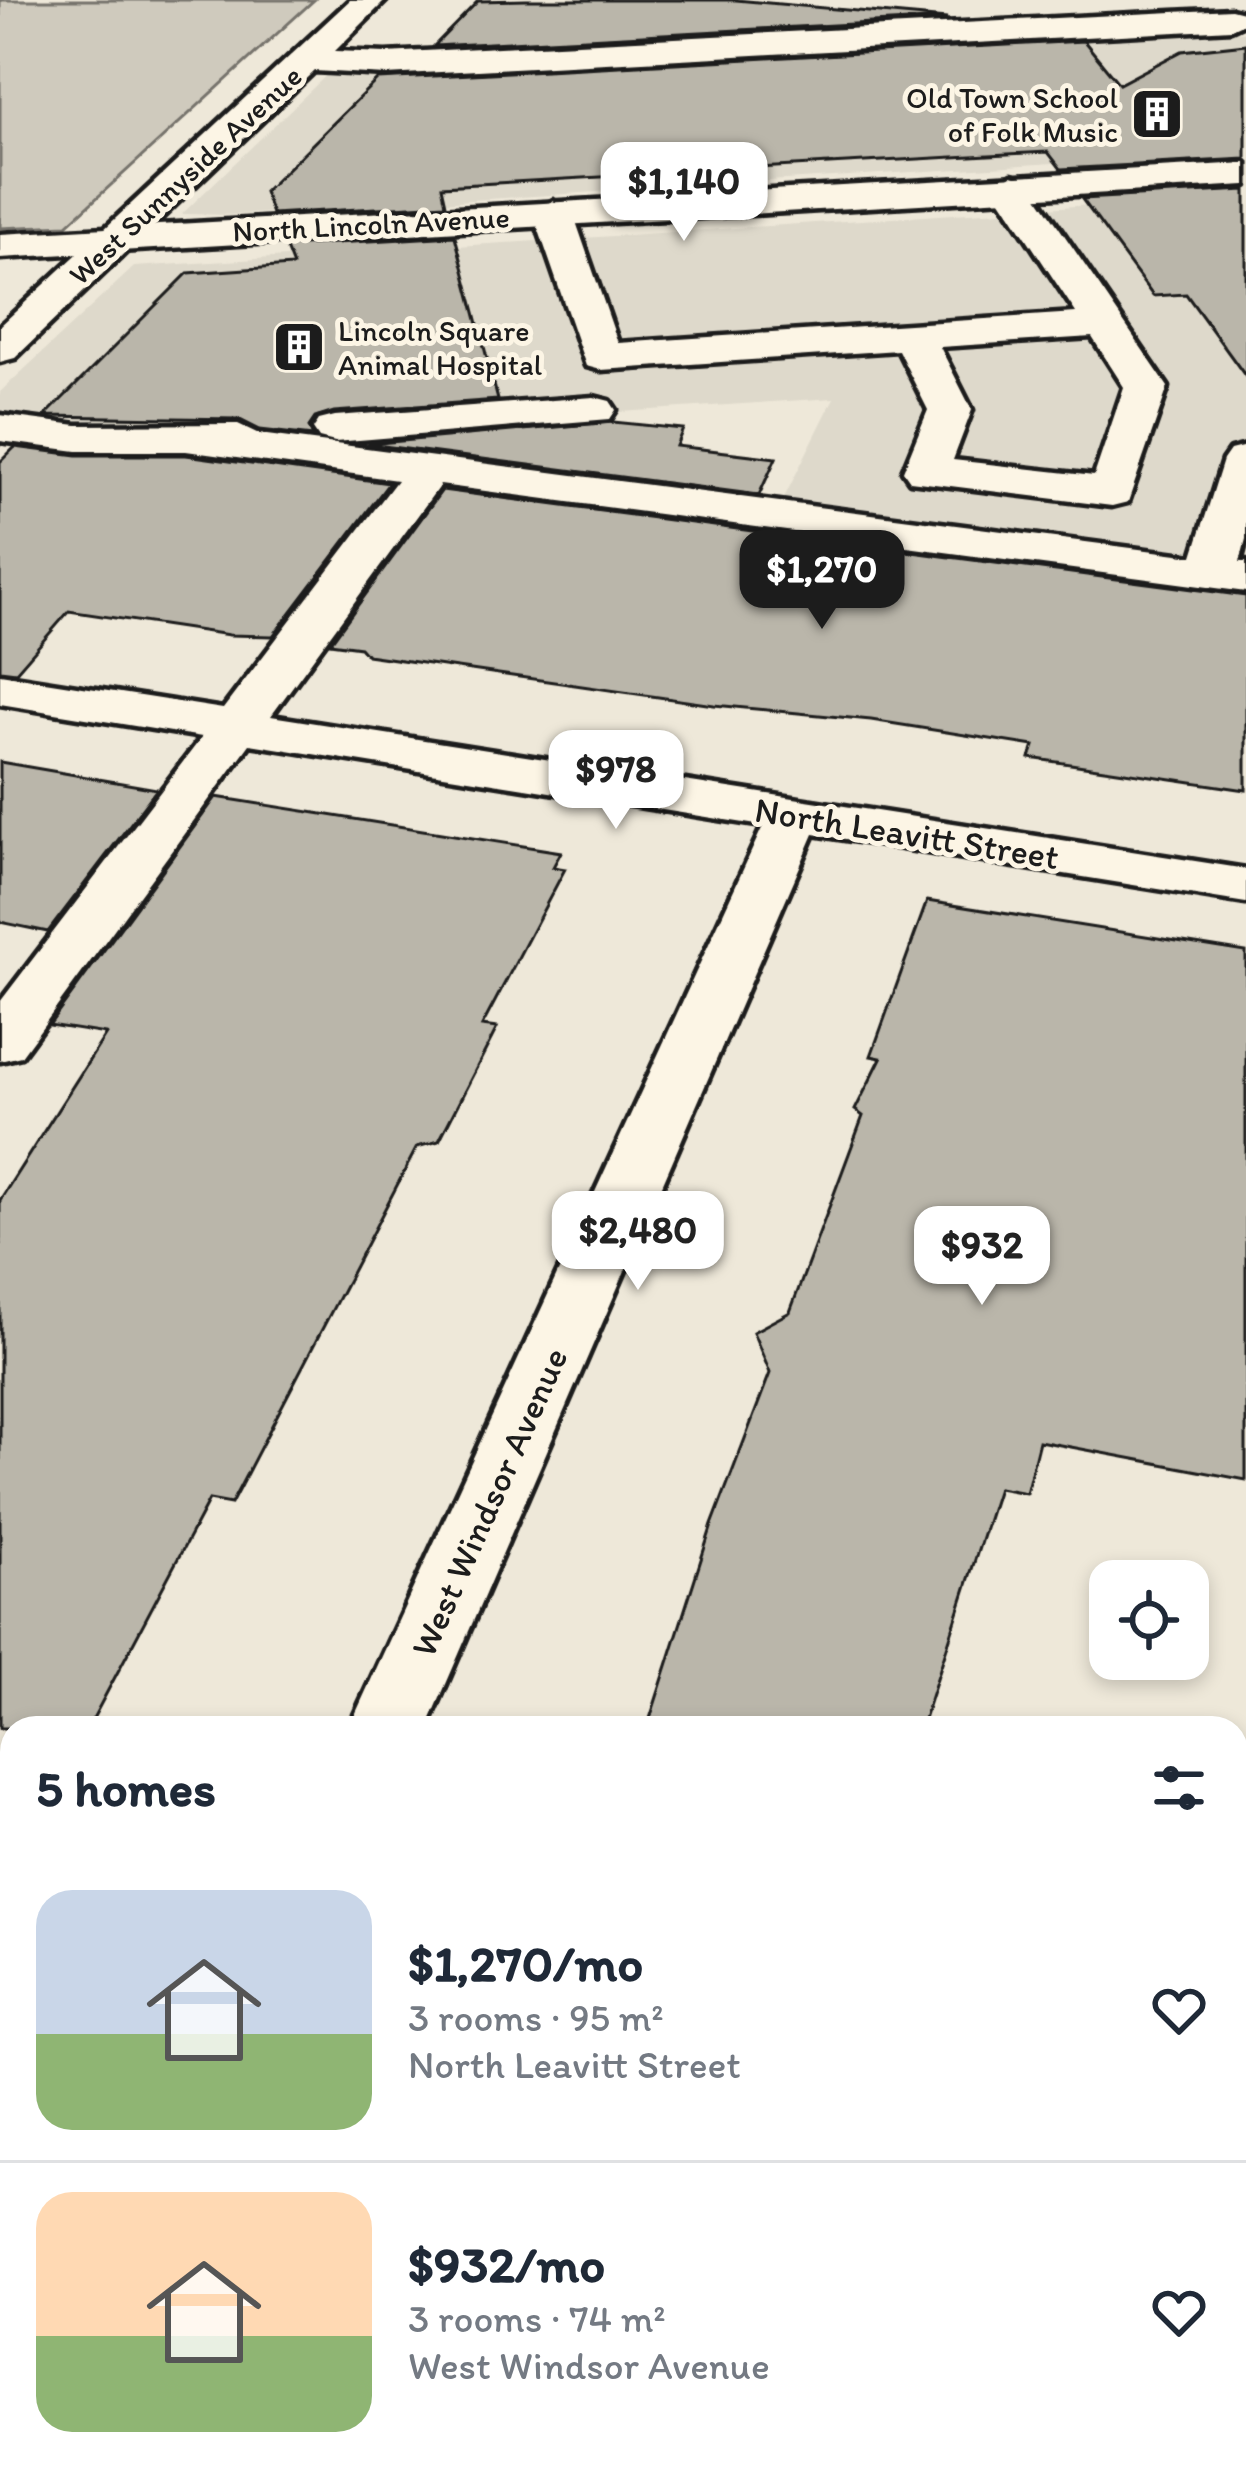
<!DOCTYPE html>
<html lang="en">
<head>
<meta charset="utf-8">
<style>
	:root { --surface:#fff; --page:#f2f2f3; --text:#1f2937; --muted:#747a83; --line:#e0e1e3; --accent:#1c1c1c }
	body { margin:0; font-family:Itim,sans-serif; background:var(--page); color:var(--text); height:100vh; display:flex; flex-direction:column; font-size:45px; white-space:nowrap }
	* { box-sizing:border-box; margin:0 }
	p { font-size:39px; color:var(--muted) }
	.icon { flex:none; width:66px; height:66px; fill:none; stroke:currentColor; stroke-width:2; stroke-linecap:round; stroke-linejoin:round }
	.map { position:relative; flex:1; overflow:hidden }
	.drawer { position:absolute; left:0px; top:1716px; width:1248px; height:768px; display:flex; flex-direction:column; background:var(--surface); border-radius:36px 36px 0 0; box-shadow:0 6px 18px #0003 }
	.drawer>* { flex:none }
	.tools { position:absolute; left:1089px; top:1560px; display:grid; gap:24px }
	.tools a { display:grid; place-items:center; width:120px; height:120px; border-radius:24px; background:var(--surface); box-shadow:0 6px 18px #0003; font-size:60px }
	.price { position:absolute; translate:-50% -102px; padding:0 27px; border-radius:24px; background:#fff; color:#222; font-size:39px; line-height:78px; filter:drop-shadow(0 3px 6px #0008) }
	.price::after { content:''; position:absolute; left:50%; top:72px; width:36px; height:27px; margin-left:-18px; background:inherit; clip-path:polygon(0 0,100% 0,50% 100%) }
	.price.current { background:var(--accent); color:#fff }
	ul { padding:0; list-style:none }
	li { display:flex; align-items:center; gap:36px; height:300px; padding:0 36px }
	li+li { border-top:3px solid var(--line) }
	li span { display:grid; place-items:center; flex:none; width:336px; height:240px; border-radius:36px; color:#555 }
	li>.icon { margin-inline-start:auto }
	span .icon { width:144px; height:144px; fill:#fffc; stroke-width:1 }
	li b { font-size:51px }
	h2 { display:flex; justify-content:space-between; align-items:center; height:144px; padding:0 36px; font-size:51px }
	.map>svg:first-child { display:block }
	.built { fill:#ded9cb }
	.green { fill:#cfcabd; stroke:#76736c; stroke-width:3 }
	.building { fill:#bab6aa; stroke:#1c1c1c; stroke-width:3 }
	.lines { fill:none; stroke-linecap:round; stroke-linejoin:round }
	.minor-casing { stroke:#1c1c1c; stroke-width:9 }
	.major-casing { stroke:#1c1c1c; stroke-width:9 }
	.minor { fill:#fcf5e5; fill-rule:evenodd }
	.major { fill:#fcf5e5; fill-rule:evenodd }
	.labels { text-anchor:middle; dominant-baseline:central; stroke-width:10; stroke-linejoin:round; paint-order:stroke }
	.far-poi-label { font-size:30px; fill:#1c1c1c; stroke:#fcf5e5; text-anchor:end }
	.far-street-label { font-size:30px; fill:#1c1c1c; stroke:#fcf5e5 }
	.street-label { font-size:36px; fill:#1c1c1c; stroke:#fcf5e5 }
</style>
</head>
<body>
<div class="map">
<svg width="1246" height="2484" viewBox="0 0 1246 2484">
	<rect width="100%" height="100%" fill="#eee8d9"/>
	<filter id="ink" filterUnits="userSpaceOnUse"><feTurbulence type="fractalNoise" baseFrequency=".00833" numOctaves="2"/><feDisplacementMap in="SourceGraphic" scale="24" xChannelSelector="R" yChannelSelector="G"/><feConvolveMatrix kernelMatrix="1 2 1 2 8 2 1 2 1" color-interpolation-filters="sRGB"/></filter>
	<g filter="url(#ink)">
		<g class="built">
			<path d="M1163 24 1246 32V158L1125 166 1100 160 236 215 182 214 340 62Z"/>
			<path d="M1246 195V460L1212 573 775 516 834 398 197 440 0 428V392L134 267Z"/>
		</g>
		<path class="green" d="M0 0H314L67 225 0 228Z"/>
		<g class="building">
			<path d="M526 0H736L947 19 434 46 478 1Z"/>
			<path d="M1084 41 1119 84 1182 51 1246 44V159L1061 169 1048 152 989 155 442 186 446 204 272 214 264 192 378 79Z"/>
			<path d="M1246 190V377L1186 294 1153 296 1082 199Z"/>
			<path d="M455 236 498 400 334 412 315 418 309 427 313 436 260 430 238 419 45 416 188 273 293 266 285 246Z"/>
			<path d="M613 422 683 429 676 446 776 458 759 495 368 444Z"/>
			<path d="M15 447 77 455H186L389 483 273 636 229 635 69 611 16 672 0 670V462Z"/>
			<path d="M442 490 1246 596V790L1030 758 1034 746 871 720 714 705 367 655 360 647 330 643Z"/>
			<path d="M0 762 157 789 48 932 0 922Z"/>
			<path d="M216 797 561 852 553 867 565 869 482 1026 497 1028 439 1141 417 1147 231 1504 209 1500 88 1728H0V1200L106 1034 49 1025Z"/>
			<path d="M927 901 1246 952V1480L1039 1441 1026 1493 998 1488 921 1728H647L712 1525 770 1373 753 1332 790 1312 863 1116 855 1110 881 1058 871 1056Z"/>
		</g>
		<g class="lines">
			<g class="minor-casing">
				<g id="minor">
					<path d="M350 0H386L335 51 386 53 1231 9 1243 12 1246 22 1231 29 386 75 314 71 15 358 0 362V326Z"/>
					<path d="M1012 175 1026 179 1168 387 1128 502 1112 506 910 481 903 471 928 410 898 350 601 370 586 366 533 213 553 201 573 213 618 343 1076 313 993 187ZM1092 337 1124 387 1094 476 953 460 972 410 940 347Z"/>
					<path d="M594 397 610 401 616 410 610 419 335 442 319 438 313 429 319 420 335 416Z"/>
					<path d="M0 415 77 425 238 424 259 434 1193 556 1223 460 1230 450 1246 446V539L1240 562H1246V592L440 485 271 716 1246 869V903L814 834 427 1728H349L763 826 250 744 21 1056 0 1061V1002L202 737 0 704V674L223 709 397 480 186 451H77L0 441Z"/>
					<path d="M1246 2146V2301L1236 2305V2150Z"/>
					<path d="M0 2201 12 2205V2289L0 2285Z"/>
					<path d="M1236 2435 1246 2446V2484H1158L1159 2472H1236Z"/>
					<path d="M794 2472H931L936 2484H799Z"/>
				</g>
			</g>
			<g class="major-casing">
				<path id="major" d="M1246 163V185L0 258V234Z"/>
			</g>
			<use href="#minor" class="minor"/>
			<use href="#major" class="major"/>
		</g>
	</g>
	<defs>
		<g id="building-square" transform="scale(2.7)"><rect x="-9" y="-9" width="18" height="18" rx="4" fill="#1c1c1c" stroke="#fcf5e5"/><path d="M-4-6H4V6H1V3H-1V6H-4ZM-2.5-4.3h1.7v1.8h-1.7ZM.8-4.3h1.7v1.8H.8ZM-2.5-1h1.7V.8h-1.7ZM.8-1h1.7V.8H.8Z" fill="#fff"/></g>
	</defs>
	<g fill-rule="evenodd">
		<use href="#building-square" x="1157" y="114"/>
		<use href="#building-square" x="299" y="347"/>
	</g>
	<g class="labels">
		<g class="far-poi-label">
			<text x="1118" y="97">Old Town School<tspan x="1118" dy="34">of Folk Music</tspan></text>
			<text x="338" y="330" text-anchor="start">Lincoln Square<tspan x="338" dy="34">Animal Hospital</tspan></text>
		</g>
		<g class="far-street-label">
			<text transform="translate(185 175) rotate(-43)">West Sunnyside Avenue</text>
			<text transform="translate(371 224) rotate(-3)">North Lincoln Avenue</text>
		</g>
		<g class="street-label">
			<text transform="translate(907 833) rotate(9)">North Leavitt Street</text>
			<text transform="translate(489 1502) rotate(-66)">West Windsor Avenue</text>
		</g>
	</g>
</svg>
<div class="tools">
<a><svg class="icon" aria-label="locate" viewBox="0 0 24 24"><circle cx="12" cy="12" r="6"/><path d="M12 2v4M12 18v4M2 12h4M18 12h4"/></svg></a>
</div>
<b class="price" style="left:684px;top:244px">$1,140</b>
<b class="price current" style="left:822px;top:632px">$1,270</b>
<b class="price" style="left:616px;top:832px">$978</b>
<b class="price" style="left:638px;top:1293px">$2,480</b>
<b class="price" style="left:982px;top:1308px">$932</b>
<section class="drawer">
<h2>5 homes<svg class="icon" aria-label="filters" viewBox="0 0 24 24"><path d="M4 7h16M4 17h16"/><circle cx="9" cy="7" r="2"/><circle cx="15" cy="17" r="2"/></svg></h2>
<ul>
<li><span style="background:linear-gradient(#c9d6e8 60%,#8fb573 0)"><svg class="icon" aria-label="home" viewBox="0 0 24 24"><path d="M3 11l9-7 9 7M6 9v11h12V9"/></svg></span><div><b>$1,270/mo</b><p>3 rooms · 95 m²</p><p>North Leavitt Street</p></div><svg class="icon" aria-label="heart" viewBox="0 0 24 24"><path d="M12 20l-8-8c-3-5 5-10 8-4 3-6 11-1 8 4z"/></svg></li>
<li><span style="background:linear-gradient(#ffd9b3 60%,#8fb573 0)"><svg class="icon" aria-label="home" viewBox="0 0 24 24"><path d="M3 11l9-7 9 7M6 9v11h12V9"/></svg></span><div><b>$932/mo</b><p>3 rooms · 74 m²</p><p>West Windsor Avenue</p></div><svg class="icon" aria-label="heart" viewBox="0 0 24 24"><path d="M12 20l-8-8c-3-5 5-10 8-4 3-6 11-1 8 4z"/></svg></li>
</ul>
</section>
</div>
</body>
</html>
